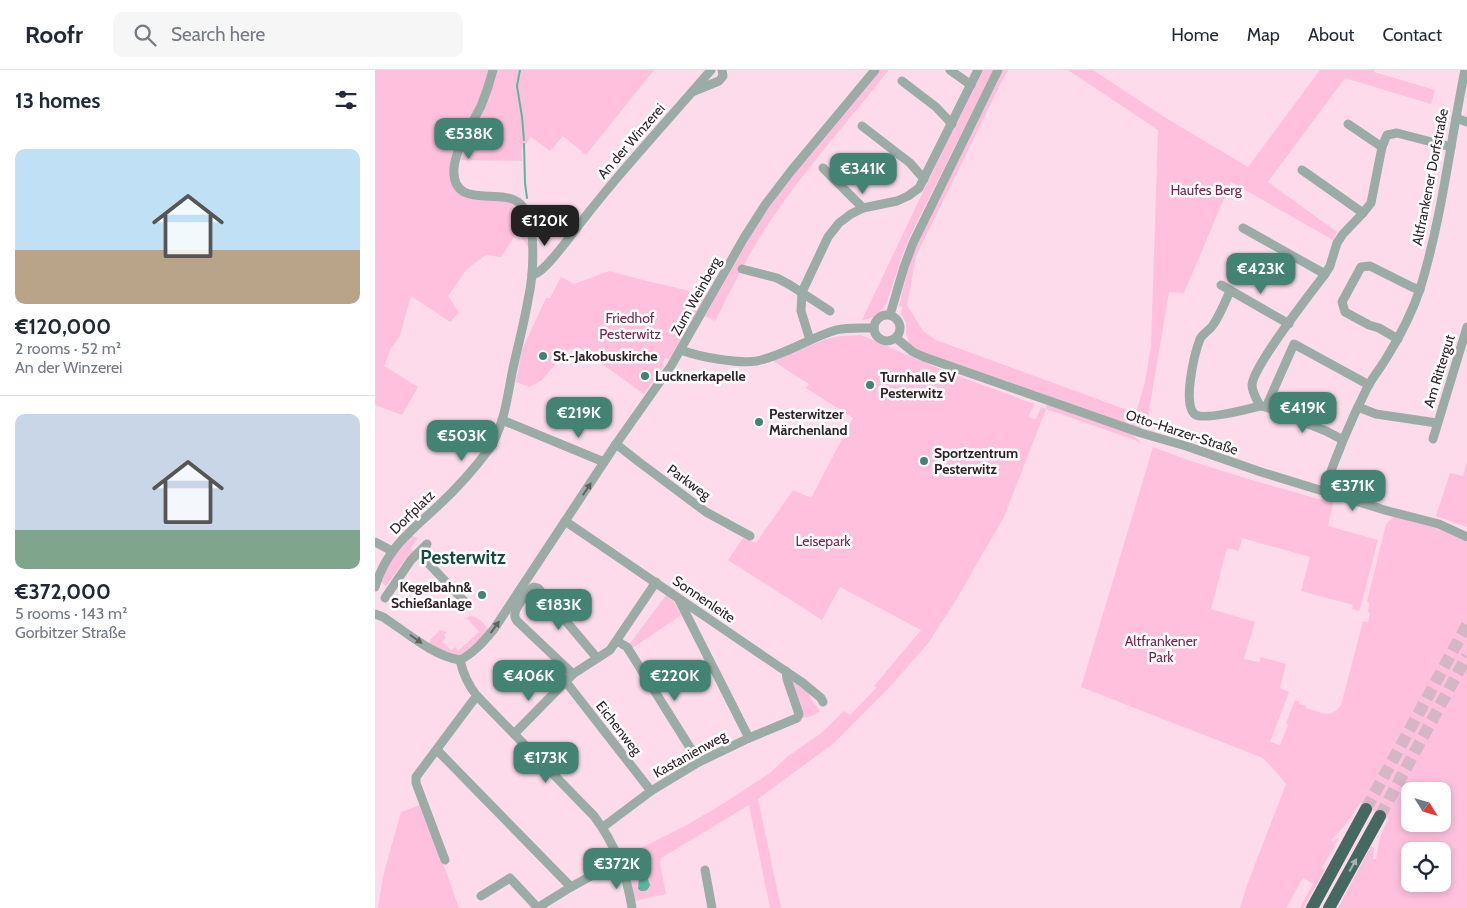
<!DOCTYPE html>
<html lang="en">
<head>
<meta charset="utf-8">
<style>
	:root { --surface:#fff; --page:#f6f6f7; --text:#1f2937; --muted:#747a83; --line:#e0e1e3; --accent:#428374 }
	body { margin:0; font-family:Cabin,sans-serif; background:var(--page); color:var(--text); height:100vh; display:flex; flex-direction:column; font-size:19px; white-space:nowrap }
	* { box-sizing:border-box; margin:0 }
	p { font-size:16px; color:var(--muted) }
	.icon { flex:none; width:28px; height:28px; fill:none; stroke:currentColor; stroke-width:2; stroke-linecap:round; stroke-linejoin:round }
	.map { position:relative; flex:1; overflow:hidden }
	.sheet { display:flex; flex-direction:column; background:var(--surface); width:375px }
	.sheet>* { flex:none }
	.needle { width:32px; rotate:127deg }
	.controls { position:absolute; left:1026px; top:712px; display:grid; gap:10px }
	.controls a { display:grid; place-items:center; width:50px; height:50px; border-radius:10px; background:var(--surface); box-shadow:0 2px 8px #0003; font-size:25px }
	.price { position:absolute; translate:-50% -42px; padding:0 11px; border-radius:10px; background:var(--accent); color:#fff; font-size:16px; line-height:32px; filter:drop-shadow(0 1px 2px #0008) }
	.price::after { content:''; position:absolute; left:50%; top:30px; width:15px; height:11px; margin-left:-8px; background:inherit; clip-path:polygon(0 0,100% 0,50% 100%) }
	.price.on { background:#222; color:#fff }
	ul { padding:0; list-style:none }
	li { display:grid; align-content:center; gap:10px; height:265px; padding:0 15px }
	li+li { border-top:1px solid var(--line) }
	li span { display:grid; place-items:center; height:155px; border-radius:10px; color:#555 }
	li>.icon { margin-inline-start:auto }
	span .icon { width:90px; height:90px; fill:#fffc; stroke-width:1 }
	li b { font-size:21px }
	h2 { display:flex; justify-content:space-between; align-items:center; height:60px; padding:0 15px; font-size:21px }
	header { display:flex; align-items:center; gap:30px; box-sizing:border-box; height:70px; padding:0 25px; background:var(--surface); border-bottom:1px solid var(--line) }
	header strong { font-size:24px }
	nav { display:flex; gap:28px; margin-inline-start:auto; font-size:18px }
	.search { width:350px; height:45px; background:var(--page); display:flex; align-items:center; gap:12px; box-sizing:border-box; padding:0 18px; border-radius:10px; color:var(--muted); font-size:19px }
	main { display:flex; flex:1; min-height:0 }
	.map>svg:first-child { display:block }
	.green { fill:#ffc0dd; fill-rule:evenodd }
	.water { fill:#5bb59f }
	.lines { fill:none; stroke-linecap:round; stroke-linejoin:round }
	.stream { stroke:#5bb59f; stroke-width:2 }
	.highway-tunnel { stroke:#d5b6c4; stroke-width:12; stroke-dasharray:12 6; stroke-linecap:butt }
	.minor { stroke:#9baca7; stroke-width:9 }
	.highway { stroke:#456960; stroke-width:12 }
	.oneway { fill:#606061 }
	.oneway2 { fill:#a2b4b0 }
	.poi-dot { fill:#428374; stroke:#fff; stroke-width:2 }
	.labels { text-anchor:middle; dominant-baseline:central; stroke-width:5; stroke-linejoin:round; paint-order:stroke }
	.street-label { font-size:14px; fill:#2f2228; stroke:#fff }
	.park-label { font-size:14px; fill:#762653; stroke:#fff }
	.poi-label { font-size:14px; font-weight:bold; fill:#2f2228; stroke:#fff; text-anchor:start }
	.district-label { font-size:19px; font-weight:bold; fill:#154c40; stroke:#fff }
</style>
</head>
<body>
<header>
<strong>Roofr</strong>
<div class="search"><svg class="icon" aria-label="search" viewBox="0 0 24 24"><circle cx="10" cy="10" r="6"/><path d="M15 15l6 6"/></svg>Search here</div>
<nav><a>Home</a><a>Map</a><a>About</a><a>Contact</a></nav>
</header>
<main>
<section class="sheet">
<h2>13 homes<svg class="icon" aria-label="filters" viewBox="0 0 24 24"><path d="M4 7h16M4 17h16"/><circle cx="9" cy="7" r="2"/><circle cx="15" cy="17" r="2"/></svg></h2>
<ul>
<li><span style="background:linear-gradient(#bfe0f5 65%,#b9a48a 0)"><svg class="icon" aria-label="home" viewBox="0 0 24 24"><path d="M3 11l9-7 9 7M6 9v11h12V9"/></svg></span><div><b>€120,000</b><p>2 rooms · 52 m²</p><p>An der Winzerei</p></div></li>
<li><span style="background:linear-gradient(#c9d6e8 75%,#7fa58c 0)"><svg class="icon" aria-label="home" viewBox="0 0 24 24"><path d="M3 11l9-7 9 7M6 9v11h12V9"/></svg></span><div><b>€372,000</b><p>5 rooms · 143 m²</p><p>Gorbitzer Straße</p></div></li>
</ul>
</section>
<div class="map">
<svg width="1092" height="838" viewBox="0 0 1092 838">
	<rect width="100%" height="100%" fill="#fedbeb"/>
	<g class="green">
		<path d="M0 0H279L211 85 188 66 175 81 156 67 146 80 147 91 84 90 89 75 117 14 120 10 113 5C111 14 108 23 104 31 95 53 71 90 79 114 88 142 127 119 143 139 152 150 152 166 154 179L143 161 126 187 111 185 92 199 73 226 84 243 75 252 36 226 25 266 16 278 9 296 43 317 27 345 0 335Z"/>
		<path d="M504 0H514C475 49 433 96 398 147 375 180 358 216 340 251L330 246 383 153 421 100Z"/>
		<path d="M606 0H618L536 164 527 186 512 232C507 242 499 249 487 250Z"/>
		<path d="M628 0H634L630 5 541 186 532 235 548 261 561 270 755 341 762 339 770 312 776 276 783 60 693 0H718L791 48 873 97 945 0H999V2L1060 20 1056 34 970 8 893 112 962 162 958 170 856 112 809 223 794 222 772 353 764 359 550 283 535 276 531 263V253L526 244 527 237 524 236 533 198 542 173Z"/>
		<path d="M234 201 272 211 332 225 294 289 290 288 287 293 289 296 269 324 203 277 191 281 167 310 154 317 141 312 147 280 171 228H175L186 207 199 214Z"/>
		<path d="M486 265 577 304 660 334 653 347 661 349 666 337 671 339 672 334 756 363 767 374 760 370 671 339 629 447 581 530 554 572 513 619 459 673 383 729 406 838H395L374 735 286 788 285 793 291 824 260 831 258 818 248 787 310 756 346 735 395 703 413 686 445 664 469 641 475 645 501 618 499 616 546 560 465 517 447 550 353 490 368 468 381 473 418 420 436 428 478 348 431 318 434 314 398 291 451 269 466 266Z"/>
		<path d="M778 377C837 400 898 416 958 433L953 456 1003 470 985 539 983 541 977 539 978 535 926 521 935 487 867 468 864 481 852 478 836 539 880 552 869 589 884 592 886 587 911 594 905 618 914 622 895 672 905 675 913 655 911 653 920 630 924 632V634L931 636V638C946 642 955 650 966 635L988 551 993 552 995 544 993 542 994 533 992 531 1011 454 1019 446C1043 453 1071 457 1092 472V838H963L996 776 999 778 998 789H1001L1005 767 1013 749 985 733C976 747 968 759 956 770L958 772 963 768H964L947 798 950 800 928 838H925L938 814 928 808 911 838H865L872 815 911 714 900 701 888 688 706 617ZM1035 721H1068V754H1035ZM1035 781H1068V814H1035Z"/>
		<path d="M1092 391V457L1061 446 1075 403 1088 406Z"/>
		<path d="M37 466 43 468 35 479 40 483 37 486 34 484 11 516 5 511 12 496 33 467Z"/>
		<path d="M292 524 297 528 306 545 256 579 253 576Z"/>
		<path d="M95 546C103 546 110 554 114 561L92 582 81 586 55 575V570L65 560 72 562 69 565 71 568 67 572 76 580 80 577 83 581 104 562 93 549 89 550Z"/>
		<path d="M416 610 433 622 438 632 445 641 435 647 425 648Z"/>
		<path d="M47 734 84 838H3L8 806 26 742Z"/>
	</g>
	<path class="water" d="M268 795 275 797V804L273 809 275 815C273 820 272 821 266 821L263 819 264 807 262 804 261 801 264 797Z"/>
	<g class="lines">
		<g class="stream">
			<path d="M145 0 142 16 147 47 149 70"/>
			<path d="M149 74 150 113 152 128"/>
		</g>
		<g class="highway-tunnel">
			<path d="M991 739 1092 555"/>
			<path d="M1005 746 1092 586"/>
		</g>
		<g class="minor">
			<path d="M575 0 596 15"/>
			<path d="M527 11 561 37 577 54"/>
			<path d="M317 22 344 11 348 6 347 0"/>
			<path d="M1081 48 1092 52"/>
			<path d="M973 54 1007 77"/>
			<path d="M487 56 535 93 549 109"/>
			<path d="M448 98 488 138"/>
			<path d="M927 100 988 143"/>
			<path d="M868 158 950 204"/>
			<path d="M367 199 402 208 415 215 455 241"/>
			<path d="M157 205C167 204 187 177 194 168 238 109 288 56 336 0"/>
			<path d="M846 215 914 254"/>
			<path d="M855 221C850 232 845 245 838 255 835 260 828 263 825 269 820 282 806 337 821 345 831 350 873 339 885 336L891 337 951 361 968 370"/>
			<path d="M515 245 529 197 538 173 623 0"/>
			<circle cx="512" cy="258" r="13"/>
			<path d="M521 268 538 282 549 287 766 363 811 376 886 402 1013 441 1064 454 1092 467"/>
			<path d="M1023 269 1004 258 994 255 970 242 967 232 986 197 995 196 1037 217 1045 220"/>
			<path d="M435 270 426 241 427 222 453 167 464 153 476 144 488 138 522 131 533 126 544 118 603 0"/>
			<path d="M306 280C324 287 364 294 382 291 410 285 434 268 461 260 473 257 487 258 499 258"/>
			<path d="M885 336C882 330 877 322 877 315 878 296 936 223 950 204L955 196 962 173 968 164 988 143 996 133 1007 77 1012 65 1022 63 1076 77"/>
			<path d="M891 337 919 274 994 315"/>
			<path d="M983 337 1001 344 1062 353"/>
			<path d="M127 350 229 392"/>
			<path d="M1058 369 1092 257"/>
			<path d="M241 374 264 392 331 442 375 466"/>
			<path d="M949 421C961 385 976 350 993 316 999 306 1006 297 1012 287 1025 266 1037 243 1045 219 1067 148 1075 73 1090 0"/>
			<path d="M190 451 428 613 446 628 448 632"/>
			<path d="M0 472 17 481"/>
			<path d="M62 486 54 494 90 532"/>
			<path d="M0 517C12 478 35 462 64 435 81 419 100 398 114 379 129 356 132 329 137 303 142 279 149 254 153 230 158 208 164 146 143 132 123 118 76 140 79 98 81 77 97 54 106 36 111 24 115 12 118 0"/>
			<path d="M10 528 36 490 52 474"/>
			<path d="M304 530 374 668"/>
			<path d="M0 544 8 547C31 562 58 586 85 590"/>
			<path d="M242 571 252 577 324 692"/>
			<path d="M85 590C99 583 109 571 119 559L241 374 296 296 369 168 390 135 416 101 500 0"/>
			<path d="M85 590C88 604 93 615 102 626L219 746C240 774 252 805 257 838"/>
			<path d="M198 604 142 551C140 547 139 547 140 543 141 537 154 519 159 517L163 518 222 588"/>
			<path d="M191 612 276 721"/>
			<path d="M139 664 198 604 235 580 281 512"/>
			<path d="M62 680 196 817"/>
			<path d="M228 757 276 721 324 692 374 668 422 648 424 644 412 609 411 601"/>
			<path d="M70 790 41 713V707L97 632 102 626"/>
			<path d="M330 800 337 838"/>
			<path d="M106 826 135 808 163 838"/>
			<path d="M162 838 196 817 245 790"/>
		</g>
		<g class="highway">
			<path d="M937 838 991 739"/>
			<path d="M954 838 1005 746"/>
		</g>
	</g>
	<defs><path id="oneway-solid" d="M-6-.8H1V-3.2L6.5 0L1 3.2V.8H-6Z" transform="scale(1.25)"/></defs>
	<g class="oneway">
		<use href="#oneway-solid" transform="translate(212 419) rotate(-56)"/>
		<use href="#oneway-solid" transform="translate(120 557) rotate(-54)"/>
		<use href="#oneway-solid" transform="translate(41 569) rotate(35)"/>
	</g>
	<use class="oneway2" href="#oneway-solid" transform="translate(978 795) rotate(-61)"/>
	<g class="poi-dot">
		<circle cx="168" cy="286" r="5"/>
		<circle cx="270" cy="306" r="5"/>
		<circle cx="495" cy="315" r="5"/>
		<circle cx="384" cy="352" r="5"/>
		<circle cx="549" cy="391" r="5"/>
		<circle cx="107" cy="525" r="5"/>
	</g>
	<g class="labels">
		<g class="street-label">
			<text transform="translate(256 71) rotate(-49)">An der Winzerei</text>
			<text transform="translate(1055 107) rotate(-79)">Altfrankener Dorfstraße</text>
			<text transform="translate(321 226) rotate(-61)">Zum Weinberg</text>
			<text transform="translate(1064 301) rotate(-73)">Am Rittergut</text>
			<text transform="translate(807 362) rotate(18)">Otto-Harzer-Straße</text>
			<text transform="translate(314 412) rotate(36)">Parkweg</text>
			<text transform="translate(37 442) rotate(-44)">Dorfplatz</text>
			<text transform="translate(329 529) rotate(34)">Sonnenleite</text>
			<text transform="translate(244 658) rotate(52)">Eichenweg</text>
			<text transform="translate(315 684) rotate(-29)">Kastanienweg</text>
		</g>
		<g class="park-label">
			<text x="831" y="120">Haufes Berg</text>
			<text x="255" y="248">Friedhof<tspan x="255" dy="16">Pesterwitz</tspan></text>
			<text x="448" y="471">Leisepark</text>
			<text x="786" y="571">Altfrankener<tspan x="786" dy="16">Park</tspan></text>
		</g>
		<g class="poi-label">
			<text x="178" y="286">St.-Jakobuskirche</text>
			<text x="280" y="306">Lucknerkapelle</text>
			<text x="505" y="307">Turnhalle SV<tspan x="505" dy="16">Pesterwitz</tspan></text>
			<text x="394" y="344">Pesterwitzer<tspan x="394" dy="16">Märchenland</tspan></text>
			<text x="559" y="383">Sportzentrum<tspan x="559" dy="16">Pesterwitz</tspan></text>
			<text x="97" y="517" text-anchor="end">Kegelbahn&amp;<tspan x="97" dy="16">Schießanlage</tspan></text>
		</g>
		<g class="district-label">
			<text x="88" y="487">Pesterwitz</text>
		</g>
	</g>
</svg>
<div class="controls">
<a><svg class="needle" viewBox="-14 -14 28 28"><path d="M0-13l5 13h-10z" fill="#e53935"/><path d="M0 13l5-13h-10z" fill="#747a83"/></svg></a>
<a><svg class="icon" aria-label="locate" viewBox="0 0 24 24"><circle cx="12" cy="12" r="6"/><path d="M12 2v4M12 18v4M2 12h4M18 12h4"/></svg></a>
</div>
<b class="price" style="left:94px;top:90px">€538K</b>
<b class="price" style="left:488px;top:125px">€341K</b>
<b class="price on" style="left:170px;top:177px">€120K</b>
<b class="price" style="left:886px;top:225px">€423K</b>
<b class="price" style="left:928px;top:364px">€419K</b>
<b class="price" style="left:204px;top:369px">€219K</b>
<b class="price" style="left:87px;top:392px">€503K</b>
<b class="price" style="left:978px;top:442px">€371K</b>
<b class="price" style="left:184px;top:561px">€183K</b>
<b class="price" style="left:154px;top:632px">€406K</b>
<b class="price" style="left:300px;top:632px">€220K</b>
<b class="price" style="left:171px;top:714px">€173K</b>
<b class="price" style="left:242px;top:820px">€372K</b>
</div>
</main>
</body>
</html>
